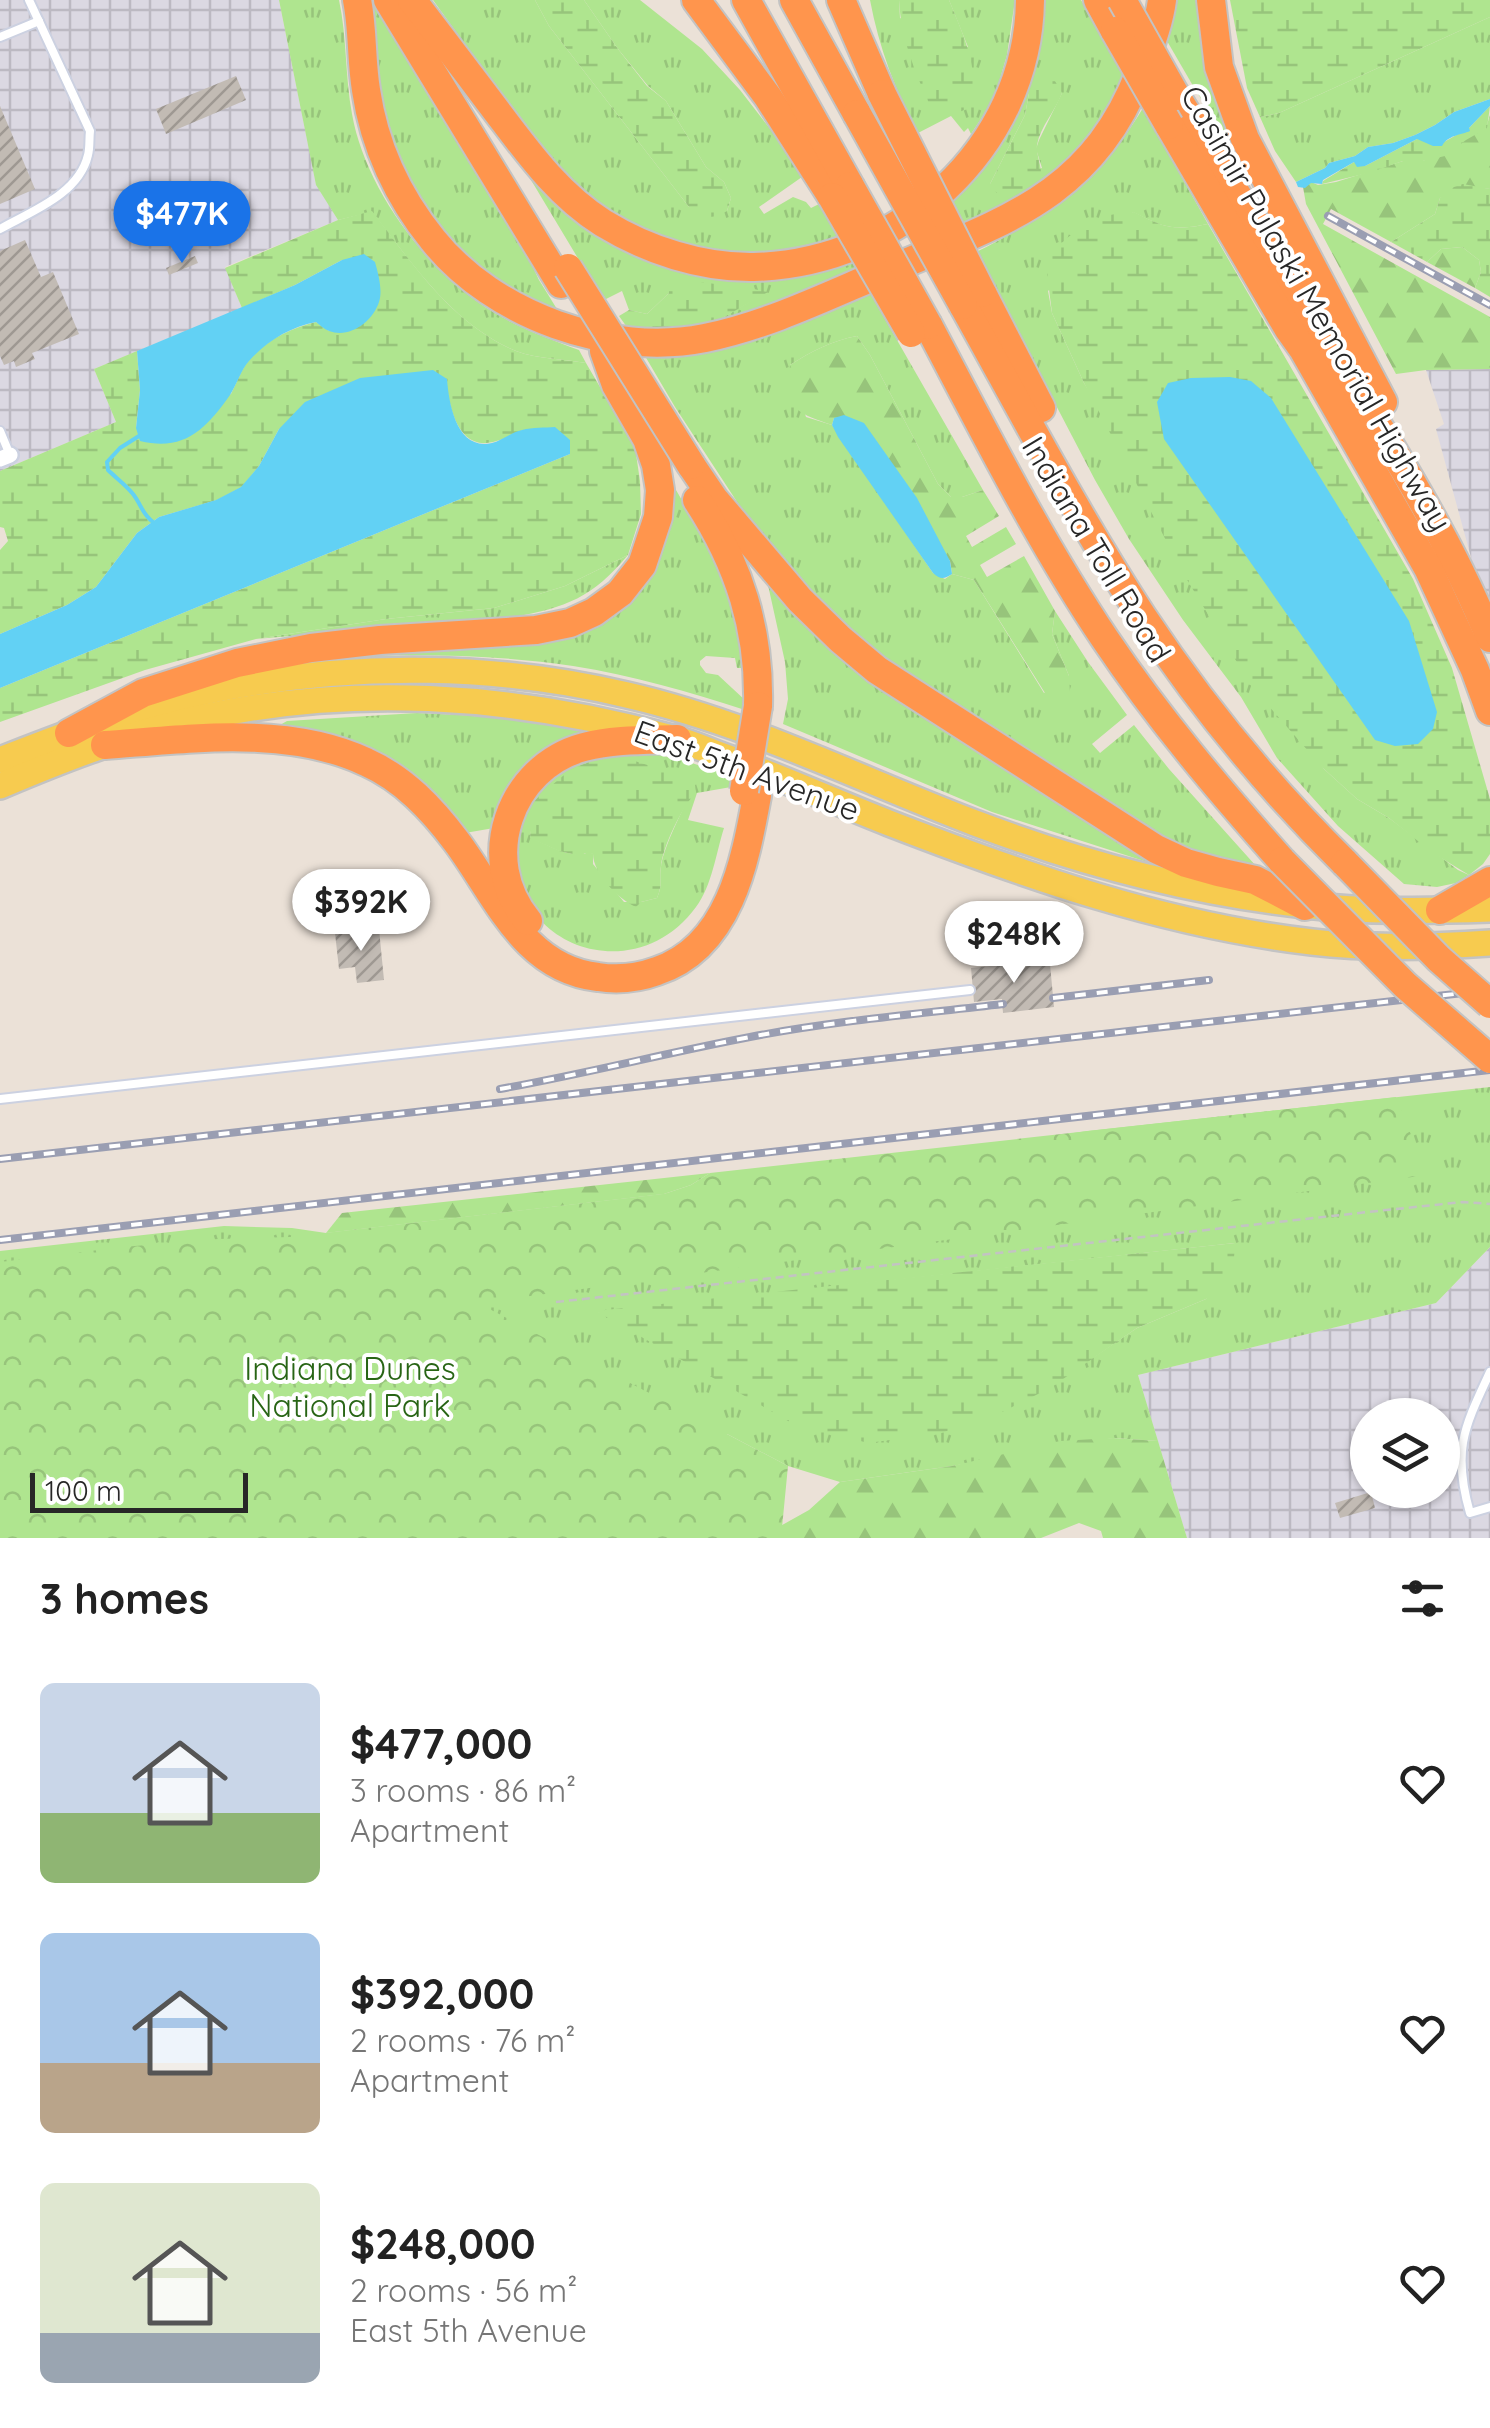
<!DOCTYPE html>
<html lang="en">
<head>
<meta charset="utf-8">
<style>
	:root { --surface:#fff; --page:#f2f2f2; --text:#222; --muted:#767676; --accent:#1a73e8 }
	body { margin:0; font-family:Quicksand,sans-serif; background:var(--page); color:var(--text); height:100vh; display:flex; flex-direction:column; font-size:38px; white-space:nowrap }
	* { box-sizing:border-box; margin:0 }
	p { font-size:32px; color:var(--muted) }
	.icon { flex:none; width:55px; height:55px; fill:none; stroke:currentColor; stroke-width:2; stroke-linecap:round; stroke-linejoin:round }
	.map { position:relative; height:1538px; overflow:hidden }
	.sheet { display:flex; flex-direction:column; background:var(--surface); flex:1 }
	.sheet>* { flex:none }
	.controls { position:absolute; left:1350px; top:1398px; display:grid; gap:20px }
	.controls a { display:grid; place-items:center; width:110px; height:110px; border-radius:50%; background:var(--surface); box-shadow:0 2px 8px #0004; font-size:50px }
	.scale { position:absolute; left:30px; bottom:25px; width:218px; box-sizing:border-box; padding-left:10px; border:5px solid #272727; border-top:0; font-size:28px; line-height:35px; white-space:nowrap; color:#272727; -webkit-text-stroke:8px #fff; paint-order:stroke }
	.price { position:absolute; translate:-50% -85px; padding:0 22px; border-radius:35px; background:#fff; color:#222; font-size:32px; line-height:65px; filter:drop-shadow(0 2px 5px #0008) }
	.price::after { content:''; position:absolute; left:50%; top:60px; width:30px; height:22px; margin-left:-15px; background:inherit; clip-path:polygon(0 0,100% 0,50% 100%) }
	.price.selected { background:var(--accent); color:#fff }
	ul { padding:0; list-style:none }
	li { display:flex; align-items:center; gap:30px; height:250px; padding:0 40px }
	li span { display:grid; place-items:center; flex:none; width:280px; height:200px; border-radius:15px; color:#555 }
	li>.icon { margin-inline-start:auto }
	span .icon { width:120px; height:120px; fill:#fffc; stroke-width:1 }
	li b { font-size:42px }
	h2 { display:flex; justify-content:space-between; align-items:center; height:120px; padding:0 40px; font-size:42px }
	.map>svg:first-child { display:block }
	.industrial { fill:url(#industrial-grid); fill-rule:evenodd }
	.grass { fill:url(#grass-tufts); fill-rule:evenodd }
	.forest { fill:url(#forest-firs) }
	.wetland { fill:url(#wetland-marsh) }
	.park { fill:url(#park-crowns) }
	.water { fill:#62d1f4 }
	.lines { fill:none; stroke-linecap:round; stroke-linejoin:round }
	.stream { stroke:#62d1f4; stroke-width:4 }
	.building { fill:url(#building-hatch) }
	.lane-casing { stroke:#ccd1e1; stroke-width:12 }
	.street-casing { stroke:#ccd1e1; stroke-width:20 }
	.primary-casing { stroke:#c3c3c3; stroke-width:30 }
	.highway-casing { stroke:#c3c3c3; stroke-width:32 }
	.path { stroke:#c3c3c3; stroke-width:2.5; stroke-dasharray:8 5; stroke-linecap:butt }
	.lane { stroke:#fff; stroke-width:8 }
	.street { stroke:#fff; stroke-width:15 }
	.primary { stroke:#f7cb4f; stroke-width:25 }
	.highway { stroke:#ff954d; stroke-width:28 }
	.rail-casing { stroke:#9a9eb2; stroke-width:8 }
	.rail { stroke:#fff; stroke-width:4; stroke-dasharray:11; stroke-linecap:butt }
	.highway-bridge-casing { stroke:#c3c3c3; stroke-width:32; stroke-linecap:butt }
	.highway-bridge { stroke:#ff954d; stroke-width:28 }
	.labels { text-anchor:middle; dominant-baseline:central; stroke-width:8; stroke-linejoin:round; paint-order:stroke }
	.street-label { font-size:32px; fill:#272727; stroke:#fff }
	.park-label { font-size:32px; fill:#286515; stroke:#fff }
</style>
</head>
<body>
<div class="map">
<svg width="1490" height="1538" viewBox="0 0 1490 1538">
	<defs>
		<pattern id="industrial-grid" width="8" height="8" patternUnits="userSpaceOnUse" patternTransform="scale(2.5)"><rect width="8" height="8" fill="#dbd8e2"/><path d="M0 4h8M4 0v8" fill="none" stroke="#bcb9c2"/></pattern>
		<pattern id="grass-tufts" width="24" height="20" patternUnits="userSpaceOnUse" patternTransform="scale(2.5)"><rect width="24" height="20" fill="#afe58f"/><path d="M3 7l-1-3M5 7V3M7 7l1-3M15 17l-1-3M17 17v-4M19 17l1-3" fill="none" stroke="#97c47b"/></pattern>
		<pattern id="forest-firs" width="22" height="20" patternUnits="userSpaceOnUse" patternTransform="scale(2.5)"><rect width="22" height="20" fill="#afe58f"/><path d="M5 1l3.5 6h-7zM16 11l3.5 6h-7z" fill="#97c47b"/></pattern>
		<pattern id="wetland-marsh" width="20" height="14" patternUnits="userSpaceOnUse" patternTransform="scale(2.5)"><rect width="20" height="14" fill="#afe58f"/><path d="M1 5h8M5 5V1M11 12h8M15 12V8" fill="none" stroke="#97c47b"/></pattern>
		<pattern id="park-crowns" width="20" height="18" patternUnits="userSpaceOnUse" patternTransform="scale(2.5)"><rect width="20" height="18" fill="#afe58f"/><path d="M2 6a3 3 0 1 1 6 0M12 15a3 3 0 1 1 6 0" fill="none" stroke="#97c47b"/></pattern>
		<pattern id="building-hatch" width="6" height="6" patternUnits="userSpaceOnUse" patternTransform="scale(2.5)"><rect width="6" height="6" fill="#c2bbb4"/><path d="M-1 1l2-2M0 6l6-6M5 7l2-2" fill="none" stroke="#9e9892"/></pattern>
	</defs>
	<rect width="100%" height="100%" fill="#ebe1d7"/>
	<g class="industrial">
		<path d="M0 0H279L316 184 338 220 225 267 242 308 94 369 116 422 0 471Z"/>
		<path d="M1490 369V601L1472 561 1436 429 1444 424 1426 370Z"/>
		<path d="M1490 1247V1538H1187L1138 1375 1436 1303ZM1368 1415H1442V1490H1368Z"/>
	</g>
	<g class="grass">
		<path d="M279 0H339C347 37 345 76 352 114 365 189 429 275 495 313 521 329 550 339 579 350L586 363C564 359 537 359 516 351 453 325 412 263 372 212L338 220 316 185Z"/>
		<path d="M366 0H372L512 224 539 280 565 322 529 306 446 242 385 143Z"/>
		<path d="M433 0H535L549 26 689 207 727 211 731 198 724 182 706 167 666 101 648 86 618 49 584 0H640L702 49 740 90 771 130 802 177 759 207 764 214 793 197 806 202 811 208 819 204 838 236C758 262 697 257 623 218 607 210 590 201 577 190 554 171 536 142 519 119 490 79 462 40 433 0Z"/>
		<path d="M870 0H899L900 18 968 47 949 0H1015L1007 55 994 99 971 134 968 128 964 132 951 116 918 133C895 90 879 48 870 0Z"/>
		<path d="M1038 0H1081L1130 84 1063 171 964 228 950 199ZM1029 93H1062L1039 140 1036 149 1042 168 990 184 1025 115Z"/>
		<path d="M1176 0H1202L1233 131 1226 135 1196 91 1167 41Z"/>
		<path d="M1490 17V99L1454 112 1435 125 1415 135 1393 143 1368 147 1355 156 1329 163 1325 168 1296 182 1275 151 1260 117 1279 113Z"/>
		<path d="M1143 108 1208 224C1173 231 1165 228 1133 212L1048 291 1052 313 1084 383 1324 769 1357 799 1389 818 1458 870 1469 875 1456 883 1437 887 1404 884 1338 826 1277 758 1241 697 1183 620 1129 539 1095 480 976 252C1047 217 1103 176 1143 108Z"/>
		<path d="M510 145 620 241 825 269 852 261 858 272 738 320 703 329 766 292 669 279V293L647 314 629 310 622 291 606 299 585 270Z"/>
		<path d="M870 293 983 490 962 497H951L938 484 870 355 857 336C831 341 812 351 790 365L806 417 832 425 933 573 945 579 952 574 974 580 1044 693 1069 676 1052 634 1055 611 1088 662 1127 715 1092 744 1100 753 1134 725 1169 769 1256 866 1196 854 1162 837 882 657 838 620 787 570 743 511 675 407 645 356 727 349Z"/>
		<path d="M669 478 718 562 741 635 746 674H743L742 668H737L735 658 706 656 700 661V665L706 673 718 675 746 701 745 710C689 692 632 675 573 666 494 654 414 654 334 657L527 637 621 599Z"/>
		<path d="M628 555C593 597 566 608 513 617L256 639 386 619 494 608 565 586Z"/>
		<path d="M772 583 1151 858 1144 861 992 812 783 724 788 699 785 662 768 585Z"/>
		<path d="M417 713C478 715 540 721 600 733L494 828 465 833 280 725 287 721Z"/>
		<path d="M641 751 689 762 733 777 731 787 697 793 688 820 724 828C716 853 712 886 696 907 631 996 494 941 520 830 526 801 529 793 555 775 564 769 576 757 587 754 603 750 624 752 641 751ZM688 800C680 814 662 852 661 867 659 881 663 884 657 898L641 902H624L593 864V854L589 852C571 860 548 845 530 837L532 824Z"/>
		<path d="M1490 1087V1247L1436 1303 1138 1375 1158 1441 1113 1438 952 1466 840 1482 788 1466 727 1434 0 1538V1251L224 1226 292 1228 326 1233 664 1194 1087 1131ZM1235 1243 1206 1299 1137 1328 1094 1357 598 1312Z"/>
	</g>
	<g class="forest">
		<path d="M1490 115V189L1481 188 1440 198 1435 214 1391 242 1331 209 1323 224 1490 317V369L1426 370 1396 374 1306 204 1303 187 1311 182 1318 185 1336 182 1403 161H1423L1486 128Z"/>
		<path d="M1462 247 1479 260 1481 272 1475 288 1427 262 1441 249Z"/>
		<path d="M857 336 870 355 938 484 951 497H962L983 490 999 516 966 536 972 547 1006 527 1016 544 980 565 987 577 1024 556 1055 611 1052 634 1069 676 1070 693 1059 698 1045 693 974 580 952 574 950 561 834 418 832 425C792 412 785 407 790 365 812 351 831 341 857 336Z"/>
		<path d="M710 1173 691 1185 664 1194 326 1233 342 1213Z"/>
		<path d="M1113 1438 1158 1441 1187 1538H1103L1101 1531 1079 1523 1041 1538H759L809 1510 840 1482 952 1466 1060 1441Z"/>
	</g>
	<g class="wetland">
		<path d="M535 0H584L618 49 647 86 666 101 706 167 724 182 731 198 727 211C709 221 705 217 689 207L549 26Z"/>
		<path d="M899 0H949C963 34 979 67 972 104 959 116 949 115 932 110 916 74 901 40 899 0Z"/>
		<path d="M1230 0H1490V17L1279 113 1260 117 1247 88Z"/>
		<path d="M1045 74 1052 76 1062 93C1056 110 1040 127 1037 145 1036 155 1042 166 1041 177 1027 191 1004 210 990 184L1025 115 1029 93 1039 78Z"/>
		<path d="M1490 106 1487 128 1466 140 1445 156 1423 161H1403L1368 173 1322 184 1323 181 1354 162 1365 166 1417 139 1444 142 1469 128Z"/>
		<path d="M1463 184 1490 189V297L1475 288 1481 272 1479 260 1462 247 1441 249 1427 262 1391 242 1435 214 1440 198 1454 187Z"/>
		<path d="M372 211C412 263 453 325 516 351 537 359 564 359 586 363L635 447 640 481 641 514 628 555 565 586 494 608 386 619 256 639 145 670 0 722V688L570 454 523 430C513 434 503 440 493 442 457 451 449 405 446 380L279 429 259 466 242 487 217 500 159 517 137 533 96 587 67 605 0 634V550L8 541 4 528 0 527V471L116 422 94 369 137 351 140 390 136 428 231 394C236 384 240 373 246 364 262 342 290 328 316 322L329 331 342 260 295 285 242 308 225 268 338 220Z"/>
		<path d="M1134 212C1165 228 1173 231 1208 224L1413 579 1452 668 1490 799V854L1483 864 1469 875 1433 853 1389 818 1357 799 1324 769 1252 687 1183 573 1084 383 1052 313 1045 258C1078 229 1087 215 1134 212Z"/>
		<path d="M669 278 754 289 768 292 703 329 629 330 619 316 629 310 647 314 669 293Z"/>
		<path d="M619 756 682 776 695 785 696 793C683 804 662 849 661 866 659 880 663 884 657 898L641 902 636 907C618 899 593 873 593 854L585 853 581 856 559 851 530 838 532 803C565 774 574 761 619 756Z"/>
		<path d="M1235 1243 1233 1273 1206 1299 1137 1328 1050 1388 994 1416 941 1433 868 1443 790 1422 596 1311Z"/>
	</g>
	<path class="park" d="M1396 1097 1427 1175 478 1303 788 1466 781 1538H0V1262L123 1247 218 1239 290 1237 312 1239 326 1233 664 1194 691 1185 710 1173Z"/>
	<g class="water">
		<path d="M1490 99V106L1469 128 1470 131C1461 135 1448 135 1442 146H1433L1417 139 1365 166 1357 167 1354 162 1323 180 1322 184 1311 183 1305 188 1298 187 1296 182 1325 168 1329 163 1355 156 1368 147 1393 143 1415 135 1435 125 1454 112Z"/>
		<path d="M364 254 375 262C378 273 383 290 379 302 373 321 350 339 329 331 324 329 320 325 316 322 290 327 267 341 249 361 241 370 237 384 230 395 206 429 184 452 140 441L136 428 140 390 137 351 295 285 342 260Z"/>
		<path d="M433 370 447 379C449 405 457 451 492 443 503 440 512 432 522 430 533 427 545 428 555 427L570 440V454L0 688V634L67 605 96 587 137 533 159 517 216 500 241 487 259 466 279 429 305 402 360 378Z"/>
		<path d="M1230 377 1251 381 1271 398 1409 621 1437 712 1433 729 1418 744 1395 746 1375 740 1164 439 1157 402 1168 383 1191 378Z"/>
		<path d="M844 415 864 423 917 498 950 561 952 574C943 580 940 579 933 573L838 437 832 425 834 418Z"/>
	</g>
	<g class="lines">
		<path class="stream" d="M139 436 120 448 107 462 108 470C116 478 126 485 133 494 141 504 142 514 153 522"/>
	</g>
	<g class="building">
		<path d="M236 76 246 100 166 134 156 109Z"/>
		<path d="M0 106 35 189 0 204Z"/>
		<path d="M25 240 41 277 53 272 79 334 32 353 35 359 16 367 14 361 4 365 0 356V251Z"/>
		<path d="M195 256 198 263 169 275 166 268Z"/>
		<path d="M379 929 384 980 357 983 355 967 339 969 335 933Z"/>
		<path d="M1019 963V967L1050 964 1054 1007 1003 1013 1002 999 974 1002 971 968Z"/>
		<path d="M1371 1492 1375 1508 1340 1518 1335 1503Z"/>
	</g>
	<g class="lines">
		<g class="lane-casing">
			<g id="lane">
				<path d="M0 37 39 21"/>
				<path d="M0 229C32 211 79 194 88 155 90 148 89 139 90 131L29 0"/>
				<path d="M0 431 10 455"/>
				<path d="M0 1099 970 990"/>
				<path d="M1490 1372C1464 1428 1452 1450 1470 1513L1490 1507"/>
			</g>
		</g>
		<g class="street-casing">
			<path id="street" d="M0 459 10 455"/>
		</g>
		<g class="primary-casing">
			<g id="primary">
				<path d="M0 760C74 731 150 702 228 687 360 663 497 664 627 695 749 723 859 779 975 823 1081 863 1193 893 1305 905 1366 912 1429 911 1490 909"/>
				<path d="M0 786C59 761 120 737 183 722 344 682 514 694 672 738 692 743 711 752 731 759 784 779 836 802 889 823 1026 876 1165 925 1312 942 1371 949 1431 947 1490 943"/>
			</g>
		</g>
		<g class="highway-casing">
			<g id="highway">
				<path d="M357 0C363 30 361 60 366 90 374 145 398 197 433 240 494 316 610 357 705 338 769 325 829 295 889 270 1002 222 1092 197 1140 72 1149 50 1159 24 1162 0"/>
				<path d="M388 0 561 284"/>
				<path d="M412 0C440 36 467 72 495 109 527 151 557 194 603 223 647 250 702 268 754 267 899 263 1028 149 1030 0"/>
				<path d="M696 0 768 97 832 197"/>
				<path d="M746 0 850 186"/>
				<path d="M794 0 857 114"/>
				<path d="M841 0 882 94"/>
				<path d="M1098 0 1115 31"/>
				<path d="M1211 0 1219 67 1245 139 1383 402"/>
				<path d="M1176 96C1240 201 1306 304 1368 409 1413 483 1457 557 1490 638"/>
				<path d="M1169 125 1288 328 1303 349 1428 568 1475 670 1490 711"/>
				<path d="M982 293 1041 408"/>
				<path d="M963 305C1021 409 1077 516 1142 616 1200 704 1270 789 1345 863"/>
				<path d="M928 325C984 431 1038 539 1105 639 1158 718 1219 790 1282 861"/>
				<path d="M691 465 714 499 800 600 840 639 877 670 1156 849 1186 863 1218 872 1255 880 1305 906"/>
				<path d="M697 500C739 564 760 630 758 706"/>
				<path d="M69 733 143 693 237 663 311 648 380 640 536 630 570 623 594 612 620 593 642 565 658 517 660 490 656 465 647 439 616 385 604 351"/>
				<path d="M105 745C188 739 288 725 366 762 404 779 432 809 456 841 496 894 523 969 598 977 618 980 638 978 657 971 730 947 745 861 757 796"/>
				<path d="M1440 910 1490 881"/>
				<path d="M528 921C477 860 509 767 584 747 614 739 647 740 677 739"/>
			</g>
		</g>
		<path class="path" d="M556 1302 1386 1210 1463 1202 1490 1204"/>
		<use href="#lane" class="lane"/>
		<use href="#street" class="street"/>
		<use href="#primary" class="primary"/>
		<use href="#highway" class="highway"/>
		<g class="rail-casing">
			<g id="rail">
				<path d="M1328 216 1490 305"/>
				<path d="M1053 998 1209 980"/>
				<path d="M500 1089C584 1074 666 1053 750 1037 833 1021 918 1014 1003 1004"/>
				<path d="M0 1159 1490 990"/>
				<path d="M0 1240 1490 1070"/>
			</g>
		</g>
		<use href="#rail" class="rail"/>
		<g class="highway-bridge-casing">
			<g id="highway-bridge">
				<path d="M1122 0 1176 96"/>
				<path d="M1115 31 1169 125"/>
				<path d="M882 94 982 293"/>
				<path d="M857 114 963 305"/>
				<path d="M850 186 928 325"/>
				<path d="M832 197 911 333"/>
				<path d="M568 268 691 465"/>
				<path d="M744 791 758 706"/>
				<path d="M1282 861 1405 985 1490 1059"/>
				<path d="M1345 863 1439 959 1490 1004"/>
			</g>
		</g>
		<use href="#highway-bridge" class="highway-bridge"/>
	</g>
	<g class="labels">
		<g class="street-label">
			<text transform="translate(1317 308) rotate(60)">Casimir Pulaski Memorial Highway</text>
			<text transform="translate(1097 549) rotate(59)">Indiana Toll Road</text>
			<text transform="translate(747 770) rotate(20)">East 5th Avenue</text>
		</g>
		<g class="park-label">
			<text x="350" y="1368">Indiana Dunes<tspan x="350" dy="37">National Park</tspan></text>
		</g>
	</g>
</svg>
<div class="controls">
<a><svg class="icon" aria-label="layers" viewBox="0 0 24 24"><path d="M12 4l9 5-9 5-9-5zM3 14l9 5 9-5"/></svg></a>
</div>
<div class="scale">100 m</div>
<b class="price selected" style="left:182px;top:266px">$477K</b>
<b class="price" style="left:361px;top:954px">$392K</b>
<b class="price" style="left:1014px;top:986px">$248K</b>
</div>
<section class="sheet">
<h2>3 homes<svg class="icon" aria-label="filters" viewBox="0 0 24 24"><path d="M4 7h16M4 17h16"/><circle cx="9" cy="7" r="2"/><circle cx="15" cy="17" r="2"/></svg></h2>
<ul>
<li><span style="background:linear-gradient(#c9d6e8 65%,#8fb573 0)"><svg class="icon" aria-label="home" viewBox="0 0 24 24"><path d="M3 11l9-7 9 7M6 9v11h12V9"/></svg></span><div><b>$477,000</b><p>3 rooms · 86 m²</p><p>Apartment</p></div><svg class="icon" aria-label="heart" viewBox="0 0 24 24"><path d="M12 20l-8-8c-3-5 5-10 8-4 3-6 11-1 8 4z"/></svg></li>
<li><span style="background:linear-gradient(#a9c7e8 65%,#b9a48a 0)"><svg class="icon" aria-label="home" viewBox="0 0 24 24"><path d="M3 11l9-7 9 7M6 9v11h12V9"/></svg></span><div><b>$392,000</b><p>2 rooms · 76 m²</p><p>Apartment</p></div><svg class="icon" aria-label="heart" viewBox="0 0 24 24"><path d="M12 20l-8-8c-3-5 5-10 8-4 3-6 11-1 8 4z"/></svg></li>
<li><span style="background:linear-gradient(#dfe7d0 75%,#9aa5b1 0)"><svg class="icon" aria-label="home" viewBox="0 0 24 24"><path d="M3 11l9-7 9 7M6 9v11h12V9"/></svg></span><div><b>$248,000</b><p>2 rooms · 56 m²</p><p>East 5th Avenue</p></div><svg class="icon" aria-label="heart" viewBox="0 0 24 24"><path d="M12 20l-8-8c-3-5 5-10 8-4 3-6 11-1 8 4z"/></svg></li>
</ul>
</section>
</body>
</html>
